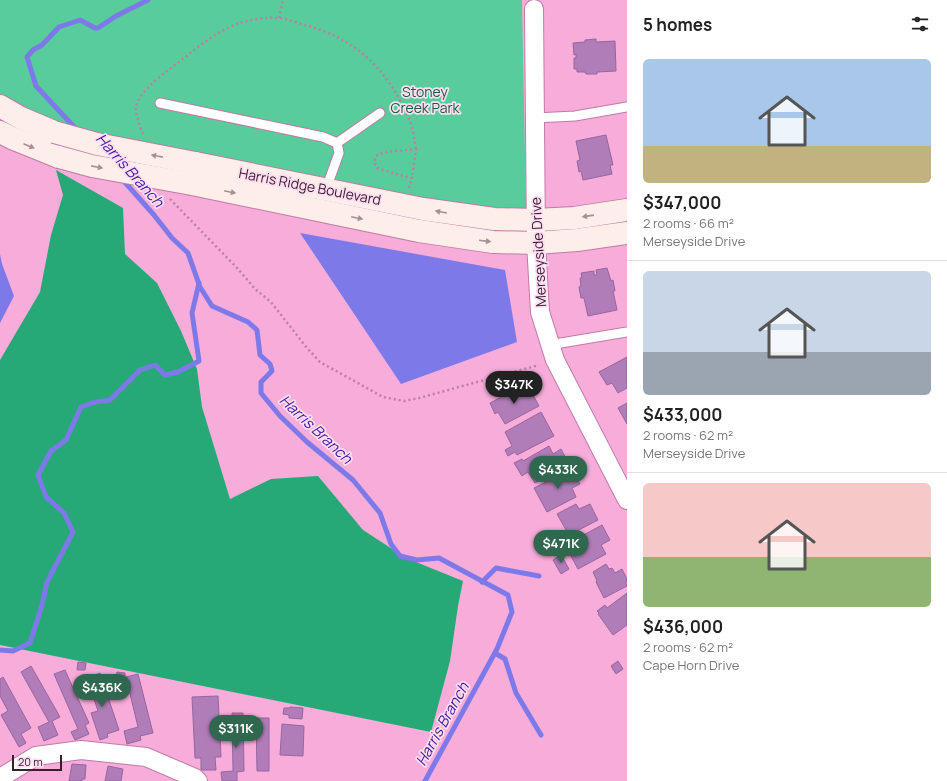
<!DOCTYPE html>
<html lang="en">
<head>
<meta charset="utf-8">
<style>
	:root { --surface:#fff; --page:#f2f2f2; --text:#222; --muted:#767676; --line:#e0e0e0; --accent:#30674f }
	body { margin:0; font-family:Manrope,sans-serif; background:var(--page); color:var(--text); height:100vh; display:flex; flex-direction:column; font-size:15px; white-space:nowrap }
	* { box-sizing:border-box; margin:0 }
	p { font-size:13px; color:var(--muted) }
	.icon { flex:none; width:22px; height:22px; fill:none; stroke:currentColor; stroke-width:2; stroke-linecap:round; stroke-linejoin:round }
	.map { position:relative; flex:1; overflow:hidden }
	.side { display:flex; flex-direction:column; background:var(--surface); width:320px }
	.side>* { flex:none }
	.scale { position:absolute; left:12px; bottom:10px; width:50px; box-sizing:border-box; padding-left:4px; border:2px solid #3a1d2f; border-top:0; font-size:11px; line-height:14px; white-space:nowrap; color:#3a1d2f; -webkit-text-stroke:3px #fdddf0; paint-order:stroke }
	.price { position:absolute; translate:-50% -34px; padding:0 9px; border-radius:14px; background:var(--accent); color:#fff; font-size:13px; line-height:26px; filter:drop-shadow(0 1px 2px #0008) }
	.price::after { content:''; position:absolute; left:50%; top:24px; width:12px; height:9px; margin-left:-6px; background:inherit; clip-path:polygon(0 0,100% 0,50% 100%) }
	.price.current { background:#222; color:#fff }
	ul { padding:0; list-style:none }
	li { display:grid; align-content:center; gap:8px; height:212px; padding:0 16px }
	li+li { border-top:1px solid var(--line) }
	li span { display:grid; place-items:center; height:124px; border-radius:6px; color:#555 }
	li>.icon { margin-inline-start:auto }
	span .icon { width:72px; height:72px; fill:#fffc; stroke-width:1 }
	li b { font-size:17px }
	h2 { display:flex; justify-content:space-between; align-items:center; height:48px; padding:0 16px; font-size:17px }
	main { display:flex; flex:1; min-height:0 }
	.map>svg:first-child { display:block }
	.green { fill:#58cc9a }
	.forest { fill:#27a877 }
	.water { fill:#7d79e9 }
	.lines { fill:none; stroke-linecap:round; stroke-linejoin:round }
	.stream { stroke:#7d79e9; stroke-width:5 }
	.building { fill:#b17db9; stroke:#98659f }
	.lane-casing { stroke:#c17aa6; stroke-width:11 }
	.street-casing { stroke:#c17aa6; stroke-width:20 }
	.secondary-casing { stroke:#c17aa6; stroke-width:24 }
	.path { stroke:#bb7fa4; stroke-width:2.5; stroke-dasharray:2 3; stroke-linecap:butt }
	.lane { stroke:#fff; stroke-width:9 }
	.street { stroke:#fff; stroke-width:18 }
	.secondary { stroke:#fdeee9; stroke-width:22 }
	.secondary-bridge-casing { stroke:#c17aa6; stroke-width:24; stroke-linecap:butt }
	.secondary-bridge { stroke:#fdeee9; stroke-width:22 }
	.oneway { fill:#a59095 }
	.labels { text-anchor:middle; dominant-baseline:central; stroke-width:3.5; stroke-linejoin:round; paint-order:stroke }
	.park-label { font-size:14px; fill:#1c5b41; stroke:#fdddf0 }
	.street-label { font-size:14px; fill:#3a1d2f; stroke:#fdddf0 }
	.water-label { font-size:15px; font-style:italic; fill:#3b1ba1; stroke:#fdddf0 }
</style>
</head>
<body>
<main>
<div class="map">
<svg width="627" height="781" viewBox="0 0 627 781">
	<rect width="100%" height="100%" fill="#f7acda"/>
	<path class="green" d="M0 0H522L526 208 490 209 412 197 234 163 60 125 0 96Z"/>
	<path class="forest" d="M56 170 123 208 125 254 157 283 181 331 197 369 202 407 230 499 271 479 318 476 363 530 406 558 463 581 458 606 450 661 431 732 0 645V360L40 292 51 235 63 195Z"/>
	<g class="water">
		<path d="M300 233 505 270 517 342 401 384Z"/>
		<path d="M0 254 2 264 14 296 0 323Z"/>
	</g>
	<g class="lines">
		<g class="stream">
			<path d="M77 130 36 86 27 57 33 50 42 45 59 27 80 20 95 28H98L116 16 148 0"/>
			<path d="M122 179 154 215 172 238 188 253 200 287 212 306 248 322 257 330 260 355 270 364 272 371 261 382V393L280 416 307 442 353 480 380 513 391 544 400 556 417 560 439 558 508 595 512 612 497 649 425 781"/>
			<path d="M482 582 496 568 539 576"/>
			<path d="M0 650 13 651 30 643 42 605 47 582 73 532 64 513 46 497 38 475 51 451 66 440 81 407 95 402 110 400 140 370 155 365 165 375 178 372 199 361 192 313 199 283"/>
			<path d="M495 653 505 659 516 693 541 735"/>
		</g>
	</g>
	<g class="building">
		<path d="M596 39V42L615 41 616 71 597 72V74H586L585 72H577V69H574V58H576V54L574 55 573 43 585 42V40Z"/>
		<path d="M606 135 613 165H610L612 174 583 180 581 171 579 172 577 161 580 160 576 141Z"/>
		<path d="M607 268 611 281 613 280 615 291H613L617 310 588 316 584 298H581L579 287 581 286 580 278H582L581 273 594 271V275H597L596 270Z"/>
		<path d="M627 357V388L618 393 612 383 607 385 599 372Z"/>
		<path d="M518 388 522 396 531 391 539 406 505 424 498 412 495 414 490 403Z"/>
		<path d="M627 403V424L618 408Z"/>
		<path d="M541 412 554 436 517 455 515 452 508 456 505 450 512 446 505 432Z"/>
		<path d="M549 446 553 454 561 449 569 464 535 483 528 472 522 476 514 463 522 459 523 461Z"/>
		<path d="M572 469 580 484 572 488 576 497 547 512 534 488Z"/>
		<path d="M576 504 579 509 590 504 598 520 569 535 557 514Z"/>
		<path d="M602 525 610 540 601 545 606 554 578 569 565 545Z"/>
		<path d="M561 555 569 569 561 574 553 560Z"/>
		<path d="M606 564 609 569 612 568 615 573 622 569 627 579 626 583 627 586 604 598 596 582 597 581 593 572Z"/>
		<path d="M627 593V625L613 635 598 614 599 613 597 611 605 605 607 608Z"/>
		<path d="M618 661 623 669 616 674 611 666Z"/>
		<path d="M78 662 86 663 85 670H77Z"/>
		<path d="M31 666 60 717 52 721 58 735 44 741 38 727 49 722 21 672Z"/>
		<path d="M65 670 89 723 85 725 89 734 75 740 71 732 78 729 54 674Z"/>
		<path d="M117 672 125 673V678H116Z"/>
		<path d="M100 673 119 730 107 734 108 737 100 740 91 713 98 711 87 678Z"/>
		<path d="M138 674 153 733 140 736 141 740 127 744 124 731 138 727 126 677Z"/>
		<path d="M3 677 31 728 21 734 26 743 19 747 1 715 8 711 0 696V679Z"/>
		<path d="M218 696 221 757H215L216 770H201V758H195L192 697Z"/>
		<path d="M290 707 303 708 302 719 289 718V715L283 714 284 708H290Z"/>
		<path d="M232 713H243L244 771 237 772V781H222L221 772 233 771Z"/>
		<path d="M256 718H269V771H257Z"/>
		<path d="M282 724 304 726 303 756 280 755Z"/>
		<path d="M72 764 86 765 85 779H82V781H69Z"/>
		<path d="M108 766 123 769 121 781H105Z"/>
	</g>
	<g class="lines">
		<g class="lane-casing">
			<g id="lane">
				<path d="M160 103 323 137 337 143 339 153 326 189"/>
				<path d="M535 118 575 116 627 107"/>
				<path d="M337 143 380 113"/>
				<path d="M549 345 627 332"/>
			</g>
		</g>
		<g class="street-casing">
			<g id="street">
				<path d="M534 9 536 243 540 312 555 360 627 500"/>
				<path d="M0 778 36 756 81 750 146 757 195 778 198 781"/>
			</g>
		</g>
		<g class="secondary-casing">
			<g id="secondary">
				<path d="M0 106 21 118 54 132"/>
				<path d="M0 132 12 138 59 157"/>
				<path d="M195 163 423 209 494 219 536 220 574 218 627 210"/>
				<path d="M192 184 419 231 493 242 536 243 577 240 627 233"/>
			</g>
		</g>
		<g class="path">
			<path d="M279 18 283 0"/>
			<path d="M143 134C140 127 136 116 136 108 137 92 167 71 179 62 199 46 220 28 246 21 255 19 269 17 279 18 287 18 297 23 305 25 357 39 388 70 409 119 413 128 414 139 416 149"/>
			<path d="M409 188 412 178 396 174 377 168 374 162 376 156 384 152 416 149 412 178"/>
			<path d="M170 199 239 270 255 289 271 302 307 348 320 362 383 397 404 401 419 398 539 365"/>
		</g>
		<use href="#lane" class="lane"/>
		<use href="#street" class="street"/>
		<use href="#secondary" class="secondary"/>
		<g class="secondary-bridge-casing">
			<g id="secondary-bridge">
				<path d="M54 132 97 144 195 163"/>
				<path d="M59 157 92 166 192 184"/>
			</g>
		</g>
		<use href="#secondary-bridge" class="secondary-bridge"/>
	</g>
	<defs><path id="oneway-solid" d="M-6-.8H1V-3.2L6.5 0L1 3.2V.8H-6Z"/></defs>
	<g class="oneway">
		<use href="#oneway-solid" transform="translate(29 146) rotate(23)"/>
		<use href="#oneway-solid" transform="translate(157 156) rotate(-169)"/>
		<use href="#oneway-solid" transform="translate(97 167) rotate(11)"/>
		<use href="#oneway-solid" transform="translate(230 192) rotate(12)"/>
		<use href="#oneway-solid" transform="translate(441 212) rotate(-170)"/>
		<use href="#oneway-solid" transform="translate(588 216) rotate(172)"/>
		<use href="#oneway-solid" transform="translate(357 218) rotate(12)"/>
		<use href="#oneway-solid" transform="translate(485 241) rotate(7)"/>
	</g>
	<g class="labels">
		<g class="park-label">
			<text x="425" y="91">Stoney<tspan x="425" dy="16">Creek Park</tspan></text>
		</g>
		<g class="street-label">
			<text transform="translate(310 186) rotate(11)">Harris Ridge Boulevard</text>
			<text transform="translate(538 252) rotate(-93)">Merseyside Drive</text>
		</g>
		<g class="water-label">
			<text transform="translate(130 170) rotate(48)">Harris Branch</text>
			<text transform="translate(316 429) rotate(43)">Harris Branch</text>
			<text transform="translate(442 724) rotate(-61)">Harris Branch</text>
		</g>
	</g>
</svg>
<div class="scale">20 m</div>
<b class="price current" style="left:514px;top:405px">$347K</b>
<b class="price" style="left:558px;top:490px">$433K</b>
<b class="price" style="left:561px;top:564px">$471K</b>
<b class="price" style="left:102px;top:708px">$436K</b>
<b class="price" style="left:236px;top:749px">$311K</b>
</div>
<section class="side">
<h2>5 homes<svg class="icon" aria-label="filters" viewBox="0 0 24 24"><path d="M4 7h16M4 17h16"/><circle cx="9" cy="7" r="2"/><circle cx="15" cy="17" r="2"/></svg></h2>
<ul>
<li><span style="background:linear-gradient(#a9c7e8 70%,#c2b280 0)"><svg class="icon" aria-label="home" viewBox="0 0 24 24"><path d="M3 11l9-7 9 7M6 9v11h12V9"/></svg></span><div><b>$347,000</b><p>2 rooms · 66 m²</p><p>Merseyside Drive</p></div></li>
<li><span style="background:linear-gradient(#c9d6e8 65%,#9aa5b1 0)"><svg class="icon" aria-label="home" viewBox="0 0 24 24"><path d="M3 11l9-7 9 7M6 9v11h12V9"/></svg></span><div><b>$433,000</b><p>2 rooms · 62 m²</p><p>Merseyside Drive</p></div></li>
<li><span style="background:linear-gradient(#f6c9c9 60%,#8fb573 0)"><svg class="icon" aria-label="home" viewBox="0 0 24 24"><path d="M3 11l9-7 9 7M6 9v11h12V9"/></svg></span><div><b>$436,000</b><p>2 rooms · 62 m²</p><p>Cape Horn Drive</p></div></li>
</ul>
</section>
</main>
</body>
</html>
